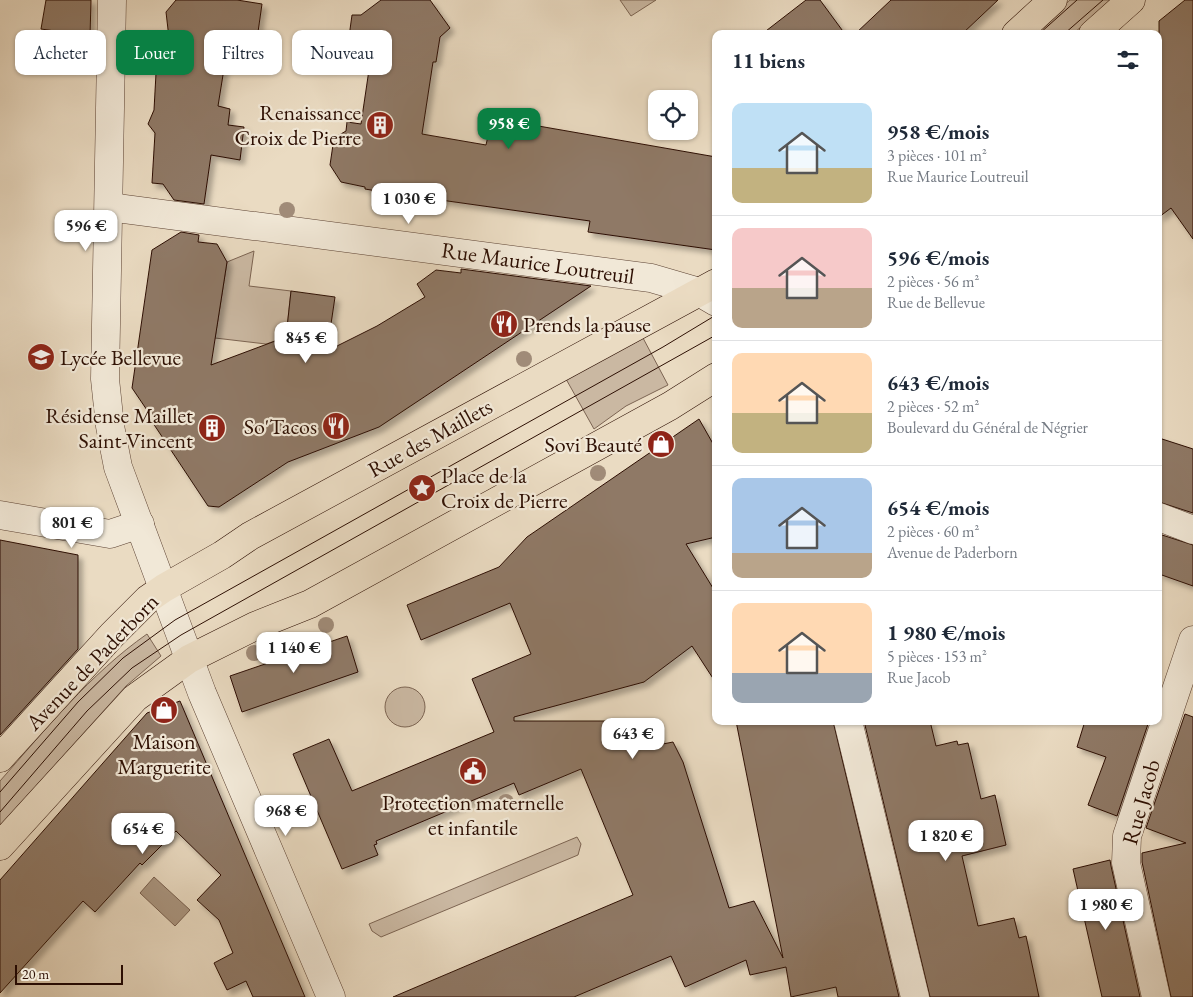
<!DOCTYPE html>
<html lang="fr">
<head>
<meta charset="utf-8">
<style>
	:root { --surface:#fff; --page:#f6f6f7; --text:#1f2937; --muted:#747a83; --line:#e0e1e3; --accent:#0b8043 }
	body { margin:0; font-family:"EB Garamond",serif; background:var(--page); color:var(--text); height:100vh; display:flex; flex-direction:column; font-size:19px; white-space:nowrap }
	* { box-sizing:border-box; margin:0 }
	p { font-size:16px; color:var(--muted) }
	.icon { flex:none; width:28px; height:28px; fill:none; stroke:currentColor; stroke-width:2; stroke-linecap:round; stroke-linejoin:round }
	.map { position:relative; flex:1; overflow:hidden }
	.sheet { position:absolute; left:712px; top:30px; width:450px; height:695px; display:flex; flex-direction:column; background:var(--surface); border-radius:10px; box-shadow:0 1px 4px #0004 }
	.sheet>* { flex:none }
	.guide { position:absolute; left:15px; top:30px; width:475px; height:45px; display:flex; gap:10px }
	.fabs { position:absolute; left:648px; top:90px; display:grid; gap:10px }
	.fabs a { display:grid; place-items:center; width:50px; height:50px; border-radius:10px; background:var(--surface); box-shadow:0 1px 4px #0004; font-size:25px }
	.scale { position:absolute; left:15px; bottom:12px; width:108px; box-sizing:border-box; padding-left:5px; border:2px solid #2d0f03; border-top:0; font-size:14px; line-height:18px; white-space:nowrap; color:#2d0f03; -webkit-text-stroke:4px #f1e8d7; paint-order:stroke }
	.price { position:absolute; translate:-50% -42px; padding:0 11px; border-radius:10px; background:#fff; color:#222; font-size:16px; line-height:32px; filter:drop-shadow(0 1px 2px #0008) }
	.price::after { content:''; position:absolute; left:50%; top:30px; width:15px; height:11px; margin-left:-8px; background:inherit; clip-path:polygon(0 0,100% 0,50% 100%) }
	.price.selected { background:var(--accent); color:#fff }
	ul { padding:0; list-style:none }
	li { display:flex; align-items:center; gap:15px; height:125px; padding:0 20px }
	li+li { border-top:1px solid var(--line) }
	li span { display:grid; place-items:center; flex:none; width:140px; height:100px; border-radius:10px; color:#555 }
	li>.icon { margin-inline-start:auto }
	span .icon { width:60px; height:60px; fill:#fffc; stroke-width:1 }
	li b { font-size:21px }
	h2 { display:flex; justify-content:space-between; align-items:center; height:60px; padding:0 20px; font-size:21px }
	.chip { padding:0 18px; border-radius:10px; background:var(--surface); box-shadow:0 1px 4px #0004; font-size:18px; line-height:45px }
	.chip.selected { background:var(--accent); color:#fff }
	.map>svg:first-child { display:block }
	.green { fill:#cab8a2; stroke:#7c6452 }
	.water { fill:#aa9681; stroke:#78604f }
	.building { fill:#8f7966; stroke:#2d0f03; filter:url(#shadow) }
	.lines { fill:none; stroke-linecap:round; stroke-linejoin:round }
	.minor-casing { stroke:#5c4233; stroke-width:29 }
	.major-casing { stroke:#2d0f03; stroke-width:29 }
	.minor { stroke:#f1e8d7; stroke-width:28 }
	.major { stroke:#eadbc2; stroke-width:28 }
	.tram { stroke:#2d0f03; stroke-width:1 }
	.tree { fill:#a08b78 }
	.labels { text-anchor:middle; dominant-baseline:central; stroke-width:4.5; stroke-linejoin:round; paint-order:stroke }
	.poi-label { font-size:22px; fill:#2d0f03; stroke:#f1e8d7; text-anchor:end }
	.street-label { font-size:22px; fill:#2d0f03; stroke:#f1e8d7 }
</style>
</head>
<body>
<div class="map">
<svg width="1193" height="997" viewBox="0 0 1193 997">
	<defs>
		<filter id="shadow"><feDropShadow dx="4.5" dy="4.5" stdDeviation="2.5" flood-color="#0004"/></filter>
	</defs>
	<rect width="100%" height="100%" fill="#eadbc2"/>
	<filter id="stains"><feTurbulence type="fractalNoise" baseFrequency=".004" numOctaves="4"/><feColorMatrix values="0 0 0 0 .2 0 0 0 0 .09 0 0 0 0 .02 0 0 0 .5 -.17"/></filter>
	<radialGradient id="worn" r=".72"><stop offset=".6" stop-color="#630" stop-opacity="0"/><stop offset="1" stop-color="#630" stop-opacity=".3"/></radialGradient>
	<g class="green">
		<path d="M620 0H656L631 16Z"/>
		<path d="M1070 0H1111L1073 34H1031Z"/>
		<path d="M254 251 249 286 291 291 286 337 266 344 215 338 227 262Z"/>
		<path d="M643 338 668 385 626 406 594 429 566 379Z"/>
		<path d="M147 634 161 656 126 686 0 826V781C46 729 90 674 147 634Z"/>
		<circle cx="405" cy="707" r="20"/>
		<path d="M577 837 581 844 578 855 381 937 372 931 369 924Z"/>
	</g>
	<path class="water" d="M154 877 190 910 175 926 140 893Z"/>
	<g class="building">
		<path d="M46 0H91L90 36 41 29Z"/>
		<path d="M176 0H237L262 4 257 39 243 34 239 52 227 50 218 106 230 109 228 125 244 127 240 160 211 155 204 204 174 200 163 184 152 183 155 133 148 124 154 110 158 37 169 38 166 12Z"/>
		<path d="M381 0H430L450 28 440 37 436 62H433L422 134 486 145 488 136 500 138 504 120 716 157V250L588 232 590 221 405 195 394 197 383 192 365 189V187L341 182 330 165 334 138 346 131 347 122 361 124 370 63 358 61 359 52 348 44 352 15H361Z"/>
		<path d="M806 0H820L845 34H762Z"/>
		<path d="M891 0H998L962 34H855Z"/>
		<path d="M1185 0H1193V239L1171 208 1159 217V21Z"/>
		<path d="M181 232 199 235 198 242 217 244 227 262 211 365 286 337 291 291 335 297 327 351 377 326 425 297 417 284 436 270 461 273V269L591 286 379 427 288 462 219 507 208 506 147 414 149 413 132 388 152 250Z"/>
		<path d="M699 419 716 449V537L686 544 716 593V683L692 646 644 682 514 717V721H653L663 744 673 742 683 762 729 908 754 901 783 958 736 721H833L899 997H838L836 987 791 997 786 967 750 975 746 960 685 987 671 956 574 997H393L633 895 581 769 519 795 514 783 376 841 377 844 374 845 378 855 342 869 293 754 329 739 352 791 494 732 472 679 531 654 510 603 421 640 407 605 499 567 527 537Z"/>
		<path d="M1159 438 1193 449V513L1159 502Z"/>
		<path d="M1159 534 1193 545V586L1159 574Z"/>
		<path d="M0 540 78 555V649L0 735Z"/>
		<path d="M347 636 358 672 242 712 230 676Z"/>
		<path d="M180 701 305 997H253L246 981 227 990 214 963 233 953 219 920 197 900 221 875 176 831 142 865 140 863 95 912 83 901 0 993V880L147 713Z"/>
		<path d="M1185 714 1193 717V997H1171L1142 862V853L1186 843 1146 828Z"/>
		<path d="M864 721H930L936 746 957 741 958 745 968 743 981 799 995 795 1006 845 962 856 978 926 1014 918 1019 938 1026 936 1039 997H930Z"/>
		<path d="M1085 721H1149L1117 816 1088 805 1106 757 1077 747Z"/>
		<path d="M1110 860 1111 866 1140 997H1102L1073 869Z"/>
	</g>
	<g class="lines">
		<g class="minor-casing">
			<g id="minor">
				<path d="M112 0 105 379 110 426 118 467 202 693 331 997"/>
				<path d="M109 207 651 278 699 292 716 302"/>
				<path d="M0 515 110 534 140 524"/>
				<path d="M1159 517 1193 530"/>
				<path d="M848 721 915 997"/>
				<path d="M1156 997 1126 863 1127 836 1193 640"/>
			</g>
		</g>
		<g class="major-casing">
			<g id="major">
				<path d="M1016 34 1053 0"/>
				<path d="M1093 34 1131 0"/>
				<path d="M0 758 112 635 148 599 164 588 222 555 250 536 716 283"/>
				<path d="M0 846 135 698 189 659 255 626 310 604 670 406 716 377"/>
			</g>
		</g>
		<use href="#minor" class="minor"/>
		<use href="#major" class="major"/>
		<g class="tram">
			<path d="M1039 34 1077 0"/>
			<path d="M1064 34 1103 0"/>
			<path d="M0 792 78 702 123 658 175 620 663 347 716 315"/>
			<path d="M0 812 87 711 132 668 181 635 716 335"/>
		</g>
	</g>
	<g class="tree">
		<circle cx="287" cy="210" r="8"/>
		<circle cx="524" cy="359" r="8"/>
		<circle cx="598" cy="473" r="8"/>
		<circle cx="326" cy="625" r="8"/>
		<circle cx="254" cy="653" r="8"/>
		<circle cx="506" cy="802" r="8"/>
	</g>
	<defs>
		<g id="building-disc" transform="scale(1.4375)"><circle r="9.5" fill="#8f2418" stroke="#f1e8d7"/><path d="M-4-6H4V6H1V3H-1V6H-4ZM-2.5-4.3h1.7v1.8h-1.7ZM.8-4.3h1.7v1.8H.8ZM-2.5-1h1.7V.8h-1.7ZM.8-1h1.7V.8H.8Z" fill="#fff"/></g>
		<g id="restaurant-disc" transform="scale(1.4375)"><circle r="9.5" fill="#8f2418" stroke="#f1e8d7"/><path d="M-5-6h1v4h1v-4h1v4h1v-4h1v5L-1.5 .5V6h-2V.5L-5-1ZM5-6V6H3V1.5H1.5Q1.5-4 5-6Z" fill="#fff"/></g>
		<g id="school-disc" transform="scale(1.4375)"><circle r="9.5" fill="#8f2418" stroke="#f1e8d7"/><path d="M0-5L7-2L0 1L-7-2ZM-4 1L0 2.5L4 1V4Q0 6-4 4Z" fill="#fff"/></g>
		<g id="shop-disc" transform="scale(1.4375)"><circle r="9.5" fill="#8f2418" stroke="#f1e8d7"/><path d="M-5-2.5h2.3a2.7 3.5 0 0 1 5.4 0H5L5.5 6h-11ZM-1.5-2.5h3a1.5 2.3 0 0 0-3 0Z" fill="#fff"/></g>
		<g id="sight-disc" transform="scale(1.4375)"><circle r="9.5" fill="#8f2418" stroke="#f1e8d7"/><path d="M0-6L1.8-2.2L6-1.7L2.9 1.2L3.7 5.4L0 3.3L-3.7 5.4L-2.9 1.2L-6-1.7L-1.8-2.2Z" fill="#fff"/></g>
		<g id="civic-disc" transform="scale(1.4375)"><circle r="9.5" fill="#8f2418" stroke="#f1e8d7"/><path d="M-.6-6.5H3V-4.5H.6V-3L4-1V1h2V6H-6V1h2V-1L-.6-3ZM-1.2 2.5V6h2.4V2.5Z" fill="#fff"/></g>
	</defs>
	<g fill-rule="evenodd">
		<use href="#building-disc" x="380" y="125"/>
		<use href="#restaurant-disc" x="504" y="324"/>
		<use href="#school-disc" x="41" y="357"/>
		<use href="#restaurant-disc" x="336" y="426"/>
		<use href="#building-disc" x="212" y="428"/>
		<use href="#shop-disc" x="661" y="444"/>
		<use href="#sight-disc" x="422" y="488"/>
		<use href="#shop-disc" x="164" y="710"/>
		<use href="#civic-disc" x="473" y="771"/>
	</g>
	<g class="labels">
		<g class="poi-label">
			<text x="361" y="112">Renaissance<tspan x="361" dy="25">Croix de Pierre</tspan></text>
			<text x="523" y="324" text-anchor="start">Prends la pause</text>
			<text x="60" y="357" text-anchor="start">Lycée Bellevue</text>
			<text x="193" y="415">Résidense Maillet<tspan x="193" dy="25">Saint-Vincent</tspan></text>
			<text x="317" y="426">So'Tacos</text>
			<text x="642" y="444">Sovi Beauté</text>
			<text x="441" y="475" text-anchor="start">Place de la<tspan x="441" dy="25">Croix de Pierre</tspan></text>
			<text x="164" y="741" text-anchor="middle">Maison<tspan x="164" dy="25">Marguerite</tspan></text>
			<text x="473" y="802" text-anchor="middle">Protection maternelle<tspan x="473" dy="25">et infantile</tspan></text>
		</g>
		<g class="street-label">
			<text transform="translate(538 263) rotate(8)">Rue Maurice Loutreuil</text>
			<text transform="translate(430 438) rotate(-29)">Rue des Maillets</text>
			<text transform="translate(92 662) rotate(-46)">Avenue de Paderborn</text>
			<text transform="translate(1141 802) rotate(-74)">Rue Jacob</text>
		</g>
	</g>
	<rect width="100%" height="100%" filter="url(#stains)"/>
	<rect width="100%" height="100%" fill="url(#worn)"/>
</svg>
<div class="fabs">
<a><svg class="icon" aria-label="locate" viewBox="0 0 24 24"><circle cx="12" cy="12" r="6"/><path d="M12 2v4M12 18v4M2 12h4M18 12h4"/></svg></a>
</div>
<div class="scale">20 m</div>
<b class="price selected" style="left:509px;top:150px">958 €</b>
<b class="price" style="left:409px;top:225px">1 030 €</b>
<b class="price" style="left:86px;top:252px">596 €</b>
<b class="price" style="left:306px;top:364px">845 €</b>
<b class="price" style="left:72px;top:549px">801 €</b>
<b class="price" style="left:294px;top:674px">1 140 €</b>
<b class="price" style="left:633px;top:760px">643 €</b>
<b class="price" style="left:286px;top:837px">968 €</b>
<b class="price" style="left:143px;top:855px">654 €</b>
<b class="price" style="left:946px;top:862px">1 820 €</b>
<b class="price" style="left:1106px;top:931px">1 980 €</b>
<div class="guide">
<a class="chip">Acheter</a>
<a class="chip selected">Louer</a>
<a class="chip">Filtres</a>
<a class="chip">Nouveau</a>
</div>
<section class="sheet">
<h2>11 biens<svg class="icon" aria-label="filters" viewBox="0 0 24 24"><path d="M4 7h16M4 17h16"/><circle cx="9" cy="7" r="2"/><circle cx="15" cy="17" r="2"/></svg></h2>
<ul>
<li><span style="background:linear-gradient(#bfe0f5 65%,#c2b280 0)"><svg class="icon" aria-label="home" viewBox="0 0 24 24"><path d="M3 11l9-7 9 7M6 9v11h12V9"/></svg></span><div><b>958 €/mois</b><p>3 pièces · 101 m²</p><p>Rue Maurice Loutreuil</p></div></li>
<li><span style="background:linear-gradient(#f6c9c9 60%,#b9a48a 0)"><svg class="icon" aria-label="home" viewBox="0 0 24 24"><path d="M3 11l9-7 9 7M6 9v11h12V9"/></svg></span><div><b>596 €/mois</b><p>2 pièces · 56 m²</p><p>Rue de Bellevue</p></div></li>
<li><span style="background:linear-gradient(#ffd9b3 60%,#c2b280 0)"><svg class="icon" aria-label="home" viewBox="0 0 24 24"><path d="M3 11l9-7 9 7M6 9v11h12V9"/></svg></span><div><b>643 €/mois</b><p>2 pièces · 52 m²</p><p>Boulevard du Général de Négrier</p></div></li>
<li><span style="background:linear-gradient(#a9c7e8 75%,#b9a48a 0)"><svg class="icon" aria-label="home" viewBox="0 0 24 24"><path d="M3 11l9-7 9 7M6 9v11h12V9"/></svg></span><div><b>654 €/mois</b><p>2 pièces · 60 m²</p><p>Avenue de Paderborn</p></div></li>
<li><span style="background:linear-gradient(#ffd9b3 70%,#9aa5b1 0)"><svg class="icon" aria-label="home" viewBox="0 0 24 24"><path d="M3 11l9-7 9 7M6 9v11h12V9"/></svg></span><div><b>1 980 €/mois</b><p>5 pièces · 153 m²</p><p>Rue Jacob</p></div></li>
</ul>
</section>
</div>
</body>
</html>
